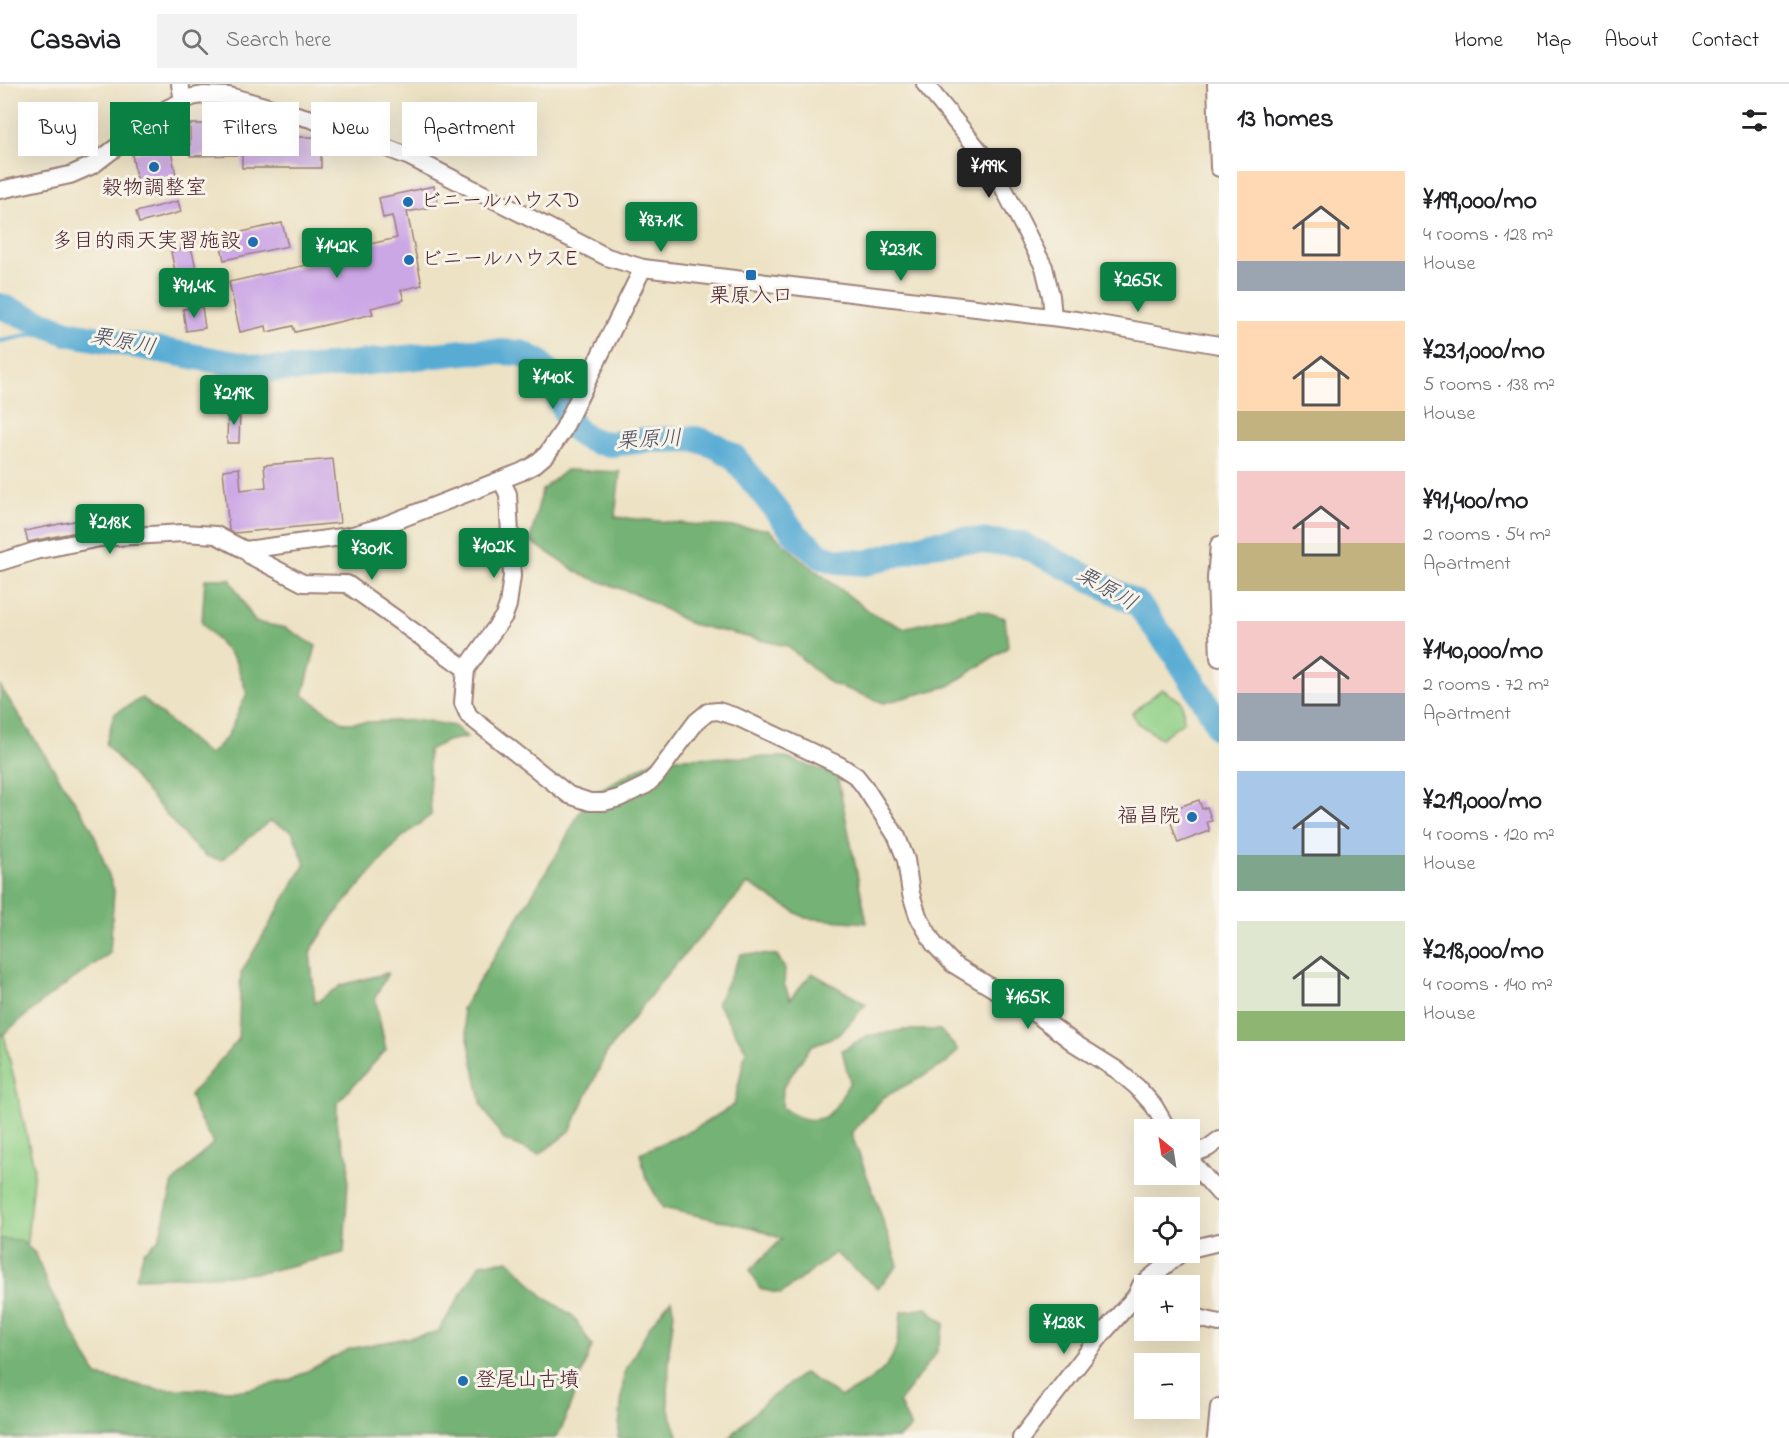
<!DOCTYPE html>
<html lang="en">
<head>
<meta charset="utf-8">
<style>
	:root { --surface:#fff; --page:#f2f2f2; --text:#202124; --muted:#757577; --line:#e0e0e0; --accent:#0b8043 }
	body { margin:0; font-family:"Indie Flower","Klee One",sans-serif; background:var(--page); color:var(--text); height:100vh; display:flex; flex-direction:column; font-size:22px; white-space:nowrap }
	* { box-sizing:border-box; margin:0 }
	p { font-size:20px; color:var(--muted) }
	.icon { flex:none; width:33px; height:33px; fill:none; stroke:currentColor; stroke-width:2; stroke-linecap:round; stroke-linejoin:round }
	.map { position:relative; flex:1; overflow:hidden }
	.side { display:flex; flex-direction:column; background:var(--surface); width:570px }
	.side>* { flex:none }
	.top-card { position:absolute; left:18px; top:18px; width:570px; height:54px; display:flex; gap:12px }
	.needle { width:39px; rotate:330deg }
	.tools { position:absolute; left:1134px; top:1035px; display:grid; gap:12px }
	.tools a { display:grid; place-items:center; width:66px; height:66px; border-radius:0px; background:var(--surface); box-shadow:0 6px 24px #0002; font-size:30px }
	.price { position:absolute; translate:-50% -51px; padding:0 14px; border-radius:6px; background:var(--accent); color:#fff; font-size:20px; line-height:39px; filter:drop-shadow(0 2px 3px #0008) }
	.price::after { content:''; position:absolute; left:50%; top:36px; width:18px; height:14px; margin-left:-9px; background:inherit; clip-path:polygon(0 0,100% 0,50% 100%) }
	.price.on { background:#222; color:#fff }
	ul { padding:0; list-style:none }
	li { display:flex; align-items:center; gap:18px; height:150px; padding:0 18px }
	li span { display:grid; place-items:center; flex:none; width:168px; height:120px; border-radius:0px; color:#555 }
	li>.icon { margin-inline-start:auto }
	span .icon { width:72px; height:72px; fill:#fffc; stroke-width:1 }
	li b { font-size:26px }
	h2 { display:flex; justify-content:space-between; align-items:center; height:72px; padding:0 18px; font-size:26px }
	.chip { padding:0 21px; border-radius:0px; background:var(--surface); box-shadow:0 6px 24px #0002; font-size:21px; line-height:54px }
	.chip.on { background:var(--accent); color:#fff }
	header { display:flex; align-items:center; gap:36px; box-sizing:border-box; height:84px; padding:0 30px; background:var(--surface); border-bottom:2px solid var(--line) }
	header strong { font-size:28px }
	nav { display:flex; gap:33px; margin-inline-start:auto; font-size:21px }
	.search { width:420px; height:54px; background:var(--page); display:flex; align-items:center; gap:15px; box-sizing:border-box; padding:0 21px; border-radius:0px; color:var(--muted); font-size:22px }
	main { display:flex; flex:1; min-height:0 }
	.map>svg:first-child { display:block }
	.green { fill:#91d087; stroke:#6e7859; stroke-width:1.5 }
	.forest { fill:#74b274; stroke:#5f6850; stroke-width:1.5 }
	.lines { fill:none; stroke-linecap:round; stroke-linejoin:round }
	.stream { stroke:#58acd4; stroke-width:4.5 }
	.river { stroke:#58acd4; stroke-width:26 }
	.building { fill:#cca7e6 }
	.minor-casing { stroke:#9c8078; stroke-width:20 }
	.minor { stroke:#fff; stroke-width:16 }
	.poi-dot { fill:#1f6fb2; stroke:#f7f3e8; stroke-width:2 }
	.labels { text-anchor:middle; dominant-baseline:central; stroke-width:6; stroke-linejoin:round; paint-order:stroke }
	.poi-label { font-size:21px; fill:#4a1f2b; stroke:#f7f3e8; text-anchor:start }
	.water-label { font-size:22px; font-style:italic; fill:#4f5066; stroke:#f7f3e8 }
</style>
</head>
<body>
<header>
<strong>Casavia</strong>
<div class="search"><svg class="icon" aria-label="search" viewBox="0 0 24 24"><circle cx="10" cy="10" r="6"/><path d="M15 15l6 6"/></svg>Search here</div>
<nav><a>Home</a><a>Map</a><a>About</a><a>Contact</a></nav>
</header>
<main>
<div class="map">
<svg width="1219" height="1354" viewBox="0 0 1219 1354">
	<rect width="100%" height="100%" fill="#f7f3e8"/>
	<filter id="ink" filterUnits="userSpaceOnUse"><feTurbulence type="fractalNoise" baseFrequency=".0167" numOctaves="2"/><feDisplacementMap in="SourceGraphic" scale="12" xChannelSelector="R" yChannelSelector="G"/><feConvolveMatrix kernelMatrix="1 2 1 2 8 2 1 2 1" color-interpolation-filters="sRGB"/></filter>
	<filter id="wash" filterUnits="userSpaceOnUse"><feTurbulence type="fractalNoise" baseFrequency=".008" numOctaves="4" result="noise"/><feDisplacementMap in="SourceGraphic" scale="24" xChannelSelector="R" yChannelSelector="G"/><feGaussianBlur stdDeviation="1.35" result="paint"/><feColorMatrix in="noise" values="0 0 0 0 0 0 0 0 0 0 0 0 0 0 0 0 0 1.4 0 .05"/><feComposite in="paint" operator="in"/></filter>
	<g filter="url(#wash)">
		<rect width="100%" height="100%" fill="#ede2c4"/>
		<g class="green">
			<path d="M1162 605 1182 618 1184 637 1161 654 1137 639 1132 629Z"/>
			<path d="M0 933 34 1083 18 1253 0 1293Z"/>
		</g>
		<g class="forest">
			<path d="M566 386 620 388 615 433 701 441 768 445 802 476 873 530 903 544 980 526 1005 534 1008 563 949 602 884 619 830 599 787 562 691 540 641 512 582 491 530 457 542 406Z"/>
			<path d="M205 495H230L255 538 286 544 316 562 303 611 344 639 421 636 454 642 467 653 447 657 428 666 431 731 400 755 336 829 310 868 315 919 342 901 388 889 375 914 386 966 337 1019V1045L349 1077 344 1169 265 1188 236 1191 136 1194 144 1168 159 1155 173 1099 213 1059 195 1027 190 1011 238 956 241 889 305 780 292 747 270 737 221 776 206 772 189 757 106 660 114 630 142 614 209 671 227 653 247 609 235 576 202 539Z"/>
			<path d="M0 602 92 744 114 806 110 869 47 914 0 953Z"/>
			<path d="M783 673 837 691 867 839 805 834 748 800 666 891 606 970 570 1047 539 1071 504 1056 482 1022 462 925 559 767 588 712 658 674Z"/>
			<path d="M741 870 777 871 785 885 784 900 790 915 812 889 866 920 840 950 811 962 783 1003 782 1023C795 1034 817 1042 831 1028 839 1020 844 1007 850 998L842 966 867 952 903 946H940L958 966 947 979 884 1013 851 1049 875 1113 898 1181 878 1204 835 1169 781 1210 760 1205 750 1186 782 1155 755 1144 663 1124 646 1094 640 1069 693 1046 734 1021 746 966 717 919Z"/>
			<path d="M0 1155 20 1156 36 1170 48 1203 97 1292 158 1305 244 1306 290 1296 349 1265 438 1248 480 1180 509 1176 544 1213 573 1232 592 1262 562 1344 555 1354H0Z"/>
			<path d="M671 1216 674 1229 669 1268 668 1323 679 1354H618L624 1289 650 1242Z"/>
			<path d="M927 1224 945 1240 936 1269 899 1318 911 1344 898 1354H729L766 1317 804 1289 841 1313C885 1289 898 1282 901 1228Z"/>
		</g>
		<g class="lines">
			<path class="stream" d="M0 257 33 250 67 249"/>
			<path class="river" d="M0 222 67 249 262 285H304L473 267 521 269 539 278 551 292 565 328 574 344 583 352 597 358 610 360 646 356 696 355 716 362 734 373 796 451 821 472 837 477 866 479 931 460 964 456 1021 460 1096 498 1138 520 1176 571 1215 634 1219 644"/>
		</g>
		<g id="blocks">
			<g class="building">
				<path d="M190 40H269V53H321V84H242V71L190 72Z"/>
				<path d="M170 62 177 96 138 104 132 70Z"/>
				<path d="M434 102 438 122 407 128 422 201 401 206 404 216 371 224 373 230 295 248 293 242 267 248 266 242 240 248 229 198 371 167 370 160 397 154 392 132 383 134 379 114Z"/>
				<path d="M178 117 181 128 139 139 136 128Z"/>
				<path d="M282 139 288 162 224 176 219 153Z"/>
				<path d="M191 163 198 192 177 197 171 168Z"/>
				<path d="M202 223 205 244 186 247 183 225Z"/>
				<path d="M228 324H240L239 359H227Z"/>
				<path d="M333 375 340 439 235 449 229 446 223 386 239 384 241 406 266 403 264 381Z"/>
				<path d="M89 434 91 445 28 458 25 447Z"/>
				<path d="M1199 716 1202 725 1207 723 1212 737 1207 738 1210 747 1178 759 1167 727Z"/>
			</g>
		</g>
	</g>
	<g filter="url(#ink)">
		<use href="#blocks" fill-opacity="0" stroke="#9c8078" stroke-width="1.5"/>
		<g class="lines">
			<g class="minor-casing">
				<g id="minor">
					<path d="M180 0 183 17"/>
					<path d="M925 0 987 76 1001 99 1044 183 1051 212 1053 233"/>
					<path d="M1216 0 1219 84"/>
					<path d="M0 106 70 91 93 81 168 24 192 13 203 11 229 12 311 35 410 73 607 173 643 184 1076 236 1219 261"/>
					<path d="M501 396 508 410 512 492 508 521 504 532 466 585 463 619 469 632 569 711 590 718H604L619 714 646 701 656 692 696 638 708 628 718 627 737 633 839 681 856 692 864 702 897 753 906 776 911 810 918 832 934 860 953 880 1040 933 1074 959 1117 986 1137 1003 1154 1022 1168 1046"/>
					<path d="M1219 461 1216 494 1219 574"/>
					<path d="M245 466 349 452 380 443 521 388 534 381 547 370 562 348 643 184"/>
					<path d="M0 478 35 467 100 454 183 449 216 451 245 466 251 472 303 499 347 500 466 585"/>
					<path d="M1190 1071 1208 1064 1219 1056"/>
					<path d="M1190 1076 1219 1109"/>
					<path d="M1190 1165 1219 1158"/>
					<path d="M1190 1232 1219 1239"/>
					<path d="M1021 1354 1102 1250 1136 1212 1141 1201 1182 1168"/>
					<path d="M1216 1354 1219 1323"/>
				</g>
			</g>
			<use href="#minor" class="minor"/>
		</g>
	</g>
	<g class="poi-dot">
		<circle cx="154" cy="83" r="6"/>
		<circle cx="408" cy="118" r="6"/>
		<circle cx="253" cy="158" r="6"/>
		<circle cx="409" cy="176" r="6"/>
		<rect x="745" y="185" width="12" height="12" rx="3"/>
		<circle cx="1192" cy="733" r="6"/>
		<circle cx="463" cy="1297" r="6"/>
	</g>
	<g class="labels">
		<g class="poi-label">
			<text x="154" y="105" text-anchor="middle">穀物調整室</text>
			<text x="420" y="118">ビニールハウスD</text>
			<text x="241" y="158" text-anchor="end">多目的雨天実習施設</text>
			<text x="421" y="176">ビニールハウスE</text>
			<text x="751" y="213" text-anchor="middle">栗原入口</text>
			<text x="1180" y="733" text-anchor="end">福昌院</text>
			<text x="475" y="1297">登尾山古墳</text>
		</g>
		<g class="water-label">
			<text transform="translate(123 259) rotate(11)">栗原川</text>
			<text transform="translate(649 357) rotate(-3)">栗原川</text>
			<text transform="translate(1106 506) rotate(30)">栗原川</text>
		</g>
	</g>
</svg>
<div class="tools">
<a><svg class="needle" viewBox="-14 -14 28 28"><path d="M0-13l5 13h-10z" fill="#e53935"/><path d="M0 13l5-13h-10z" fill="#757577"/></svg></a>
<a><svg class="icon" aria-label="locate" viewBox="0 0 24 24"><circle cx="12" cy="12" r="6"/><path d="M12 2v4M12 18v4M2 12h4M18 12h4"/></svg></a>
<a>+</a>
<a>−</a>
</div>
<b class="price on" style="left:989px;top:115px">¥199K</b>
<b class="price" style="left:661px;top:169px">¥87.1K</b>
<b class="price" style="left:337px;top:195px">¥142K</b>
<b class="price" style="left:901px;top:198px">¥231K</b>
<b class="price" style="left:1138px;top:229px">¥265K</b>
<b class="price" style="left:194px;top:235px">¥91.4K</b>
<b class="price" style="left:553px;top:326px">¥140K</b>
<b class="price" style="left:234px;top:342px">¥219K</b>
<b class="price" style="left:110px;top:471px">¥218K</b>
<b class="price" style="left:494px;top:495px">¥102K</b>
<b class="price" style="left:372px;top:497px">¥301K</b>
<b class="price" style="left:1028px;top:946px">¥165K</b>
<b class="price" style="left:1064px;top:1271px">¥128K</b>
<div class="top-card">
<a class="chip">Buy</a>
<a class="chip on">Rent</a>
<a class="chip">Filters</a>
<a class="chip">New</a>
<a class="chip">Apartment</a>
</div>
</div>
<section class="side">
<h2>13 homes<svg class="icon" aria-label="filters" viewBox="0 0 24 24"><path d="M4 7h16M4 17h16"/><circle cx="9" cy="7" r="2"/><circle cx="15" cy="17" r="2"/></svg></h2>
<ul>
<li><span style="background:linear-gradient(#ffd9b3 75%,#9aa5b1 0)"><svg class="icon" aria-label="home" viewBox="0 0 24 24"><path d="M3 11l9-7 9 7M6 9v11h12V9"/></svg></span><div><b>¥199,000/mo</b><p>4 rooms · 128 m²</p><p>House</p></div></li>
<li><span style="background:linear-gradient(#ffd9b3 75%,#c2b280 0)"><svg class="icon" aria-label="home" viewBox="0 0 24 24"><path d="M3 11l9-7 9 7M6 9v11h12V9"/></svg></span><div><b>¥231,000/mo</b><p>5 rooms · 138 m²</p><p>House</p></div></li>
<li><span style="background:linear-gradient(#f6c9c9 60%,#c2b280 0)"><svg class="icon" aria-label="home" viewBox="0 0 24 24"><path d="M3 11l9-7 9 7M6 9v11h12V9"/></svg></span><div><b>¥91,400/mo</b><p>2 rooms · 54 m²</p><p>Apartment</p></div></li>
<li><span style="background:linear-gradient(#f6c9c9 60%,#9aa5b1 0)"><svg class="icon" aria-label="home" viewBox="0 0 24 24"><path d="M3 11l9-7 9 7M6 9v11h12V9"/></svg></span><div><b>¥140,000/mo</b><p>2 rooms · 72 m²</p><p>Apartment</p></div></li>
<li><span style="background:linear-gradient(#a9c7e8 70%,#7fa58c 0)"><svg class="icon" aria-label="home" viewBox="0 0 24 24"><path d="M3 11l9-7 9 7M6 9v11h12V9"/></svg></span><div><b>¥219,000/mo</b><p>4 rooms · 120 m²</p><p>House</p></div></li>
<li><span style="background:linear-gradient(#dfe7d0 75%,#8fb573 0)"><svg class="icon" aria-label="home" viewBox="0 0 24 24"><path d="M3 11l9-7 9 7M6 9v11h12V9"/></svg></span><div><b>¥218,000/mo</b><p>4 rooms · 140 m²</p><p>House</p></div></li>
</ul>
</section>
</main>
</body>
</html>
